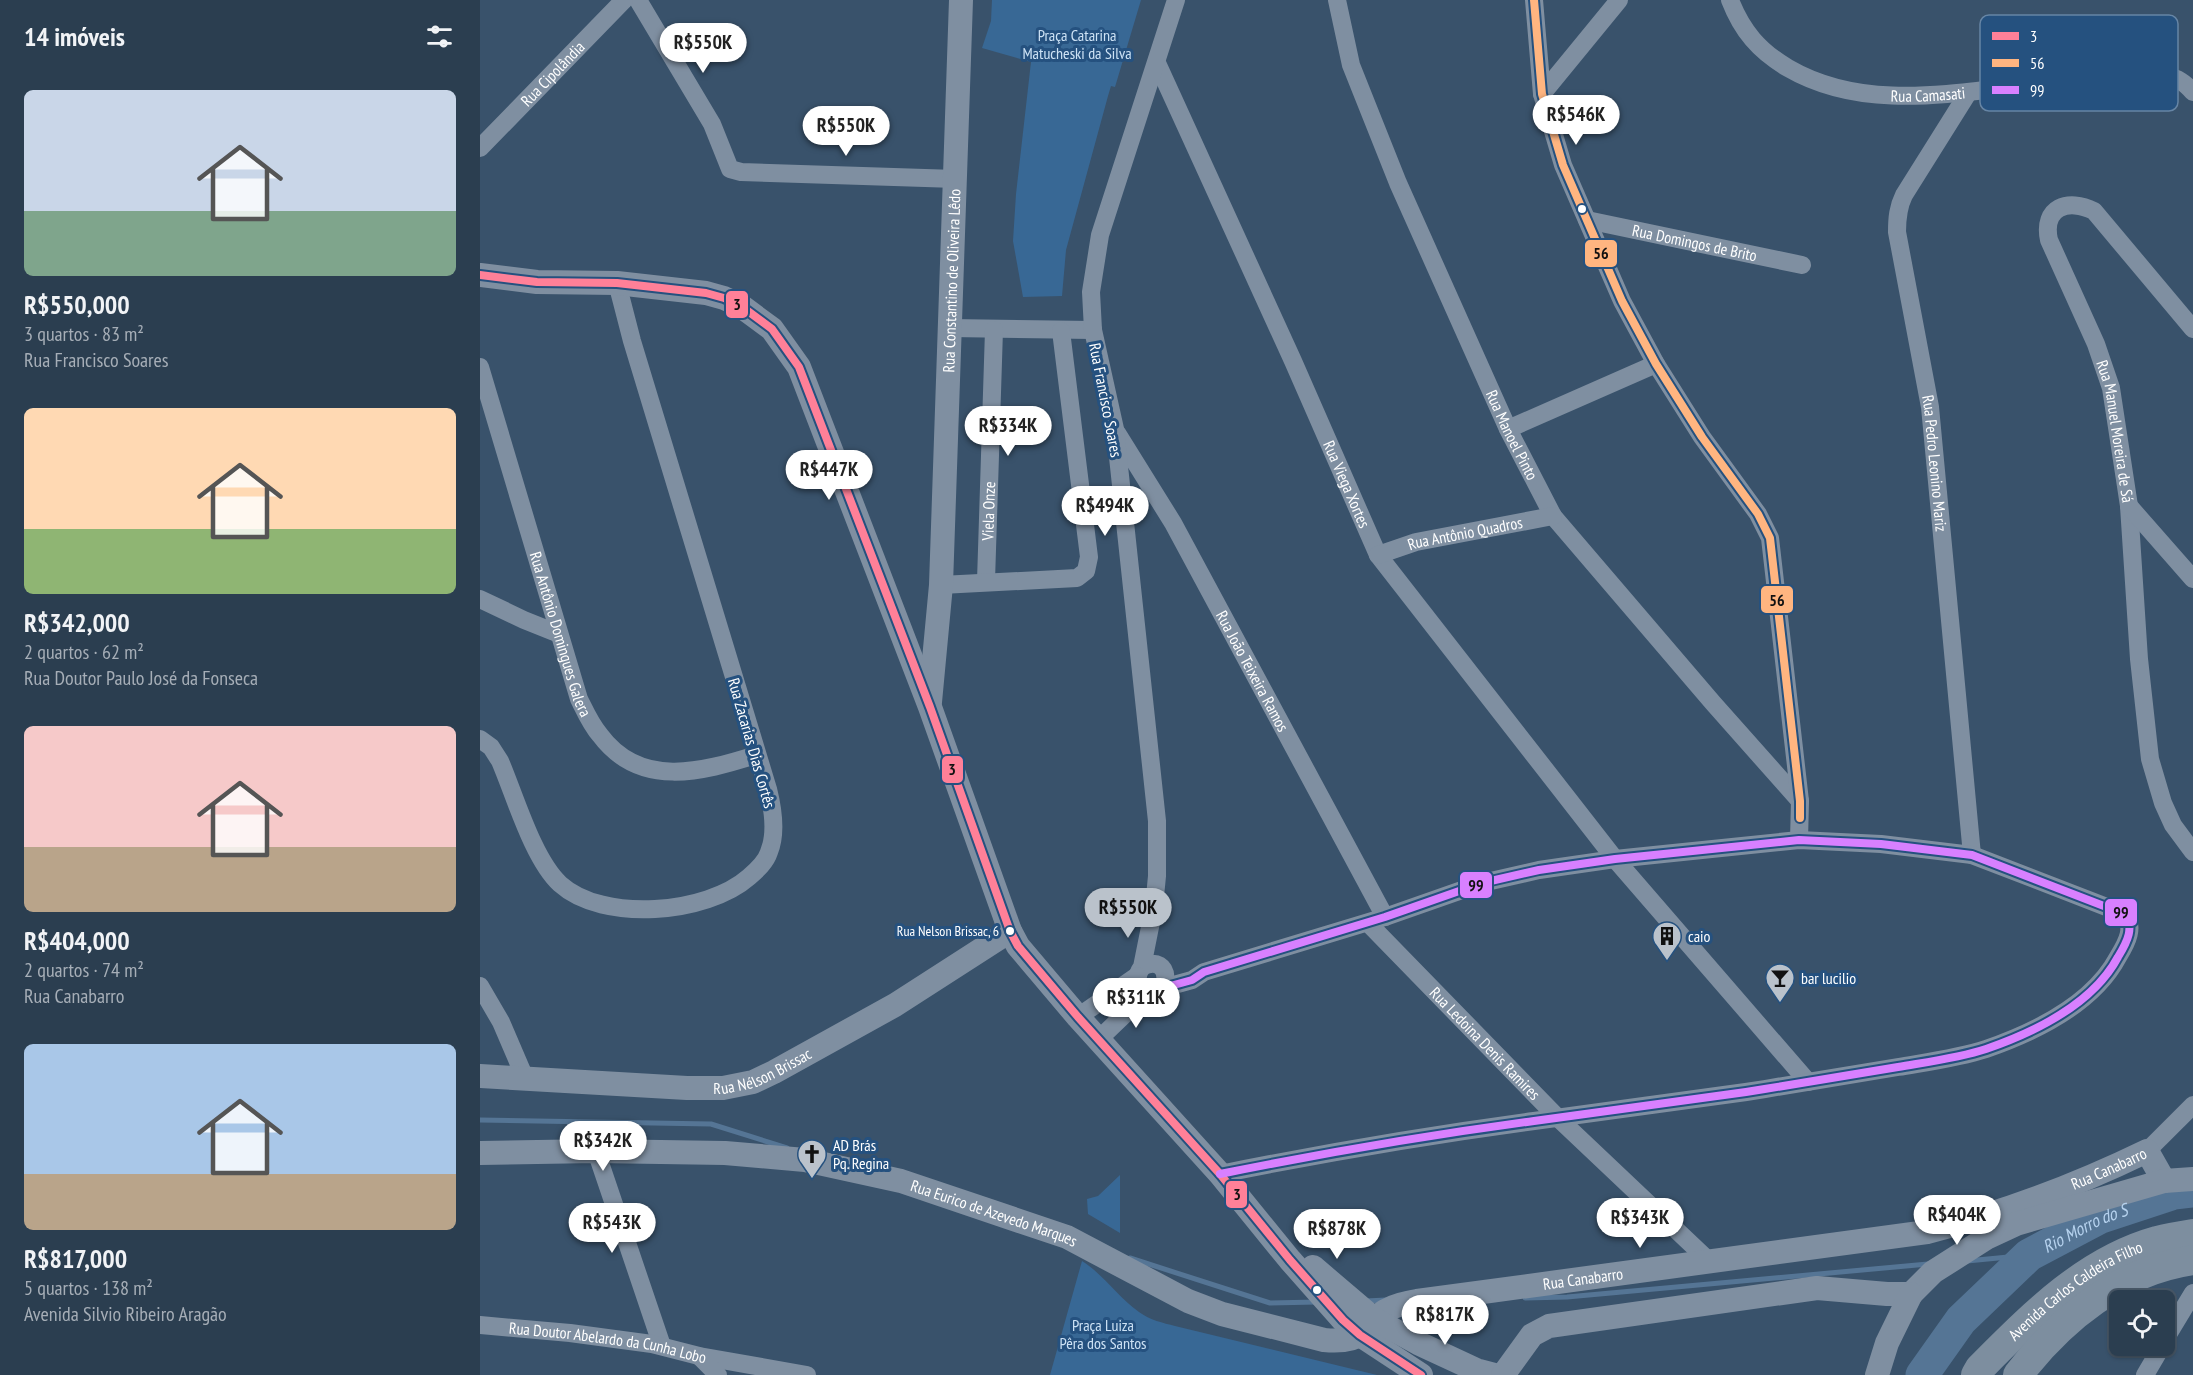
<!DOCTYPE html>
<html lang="pt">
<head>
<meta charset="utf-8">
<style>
	:root { --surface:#2b3e50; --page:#37495a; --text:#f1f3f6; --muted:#a6aeb7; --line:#475767; --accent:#bac2cb }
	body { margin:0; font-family:"PT Sans Narrow",sans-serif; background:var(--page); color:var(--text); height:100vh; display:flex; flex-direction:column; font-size:22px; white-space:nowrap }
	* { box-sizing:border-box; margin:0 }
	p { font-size:20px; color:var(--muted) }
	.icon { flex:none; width:33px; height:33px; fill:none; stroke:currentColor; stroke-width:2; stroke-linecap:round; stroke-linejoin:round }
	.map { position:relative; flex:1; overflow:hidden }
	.sheet { display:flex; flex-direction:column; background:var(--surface); width:480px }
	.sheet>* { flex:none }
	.buttons { position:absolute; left:1629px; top:1290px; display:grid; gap:12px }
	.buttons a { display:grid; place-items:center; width:66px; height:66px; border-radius:9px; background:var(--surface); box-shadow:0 2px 4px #0004,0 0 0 2px var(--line); font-size:30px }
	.price { position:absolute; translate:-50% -51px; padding:0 14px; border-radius:21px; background:#fff; color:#222; font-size:20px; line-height:39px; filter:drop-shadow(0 2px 3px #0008) }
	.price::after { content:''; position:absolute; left:50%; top:36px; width:18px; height:14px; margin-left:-9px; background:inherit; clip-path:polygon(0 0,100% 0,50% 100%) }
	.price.active { background:var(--accent); color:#111 }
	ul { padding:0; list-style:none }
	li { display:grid; align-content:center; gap:12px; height:318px; padding:0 24px }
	li span { display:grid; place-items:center; height:186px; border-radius:9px; color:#555 }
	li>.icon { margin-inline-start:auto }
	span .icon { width:108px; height:108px; fill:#fffc; stroke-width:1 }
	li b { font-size:26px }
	h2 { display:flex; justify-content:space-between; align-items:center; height:72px; padding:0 24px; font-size:26px }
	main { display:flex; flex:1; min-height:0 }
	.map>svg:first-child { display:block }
	.green { fill:#386895 }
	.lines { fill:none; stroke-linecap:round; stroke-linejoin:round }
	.stream { stroke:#557595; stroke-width:5 }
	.river { stroke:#557595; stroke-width:33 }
	.minor { stroke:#7f8fa1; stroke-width:18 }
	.tertiary { stroke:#7f8fa1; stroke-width:24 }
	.primary { stroke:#7d8e9f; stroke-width:30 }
	.bus-1-casing { stroke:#25517f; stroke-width:12 }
	.bus-2-casing { stroke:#25517f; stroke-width:12 }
	.bus-3-casing { stroke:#25517f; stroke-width:12 }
	.bus-1 { stroke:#ff8098; stroke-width:8 }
	.bus-2 { stroke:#ffb580; stroke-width:8 }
	.bus-3 { stroke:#d880ff; stroke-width:8 }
	.bus-dot { fill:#fff; stroke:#25517f; stroke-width:2 }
	.labels { text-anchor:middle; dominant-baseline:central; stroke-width:6; stroke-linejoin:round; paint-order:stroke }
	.bus-label { font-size:14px; fill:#fff; stroke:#25517f; text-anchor:end }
	.park-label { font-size:16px; fill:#cde2f5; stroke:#25517f }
	.street-label { font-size:16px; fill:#fff; stroke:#25517f }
	.poi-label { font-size:16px; fill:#fff; stroke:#25517f; text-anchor:start }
	.water-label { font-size:18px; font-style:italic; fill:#b6d2ee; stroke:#25517f }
	.key { fill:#25517f; stroke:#6685a5; stroke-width:1.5 }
	.key-label { font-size:16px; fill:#fff }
	.line-badge { stroke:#25517f; stroke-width:2 }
	.pale-badge-label { font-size:16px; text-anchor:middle; font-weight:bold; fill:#111 }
</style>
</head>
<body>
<main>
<section class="sheet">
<h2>14 imóveis<svg class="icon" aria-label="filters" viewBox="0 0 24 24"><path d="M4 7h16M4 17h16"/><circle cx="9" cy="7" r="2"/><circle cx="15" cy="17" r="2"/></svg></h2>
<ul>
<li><span style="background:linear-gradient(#c9d6e8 65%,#7fa58c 0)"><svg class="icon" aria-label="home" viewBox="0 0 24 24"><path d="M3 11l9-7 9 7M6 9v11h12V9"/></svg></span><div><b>R$550,000</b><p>3 quartos · 83 m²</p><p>Rua Francisco Soares</p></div></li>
<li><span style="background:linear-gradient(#ffd9b3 65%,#8fb573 0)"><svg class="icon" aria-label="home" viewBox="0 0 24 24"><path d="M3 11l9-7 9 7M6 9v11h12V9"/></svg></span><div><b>R$342,000</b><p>2 quartos · 62 m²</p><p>Rua Doutor Paulo José da Fonseca</p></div></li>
<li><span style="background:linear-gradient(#f6c9c9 65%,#b9a48a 0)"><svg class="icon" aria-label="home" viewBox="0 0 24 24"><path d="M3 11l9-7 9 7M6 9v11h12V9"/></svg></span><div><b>R$404,000</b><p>2 quartos · 74 m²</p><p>Rua Canabarro</p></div></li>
<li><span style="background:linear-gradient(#a9c7e8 70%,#b9a48a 0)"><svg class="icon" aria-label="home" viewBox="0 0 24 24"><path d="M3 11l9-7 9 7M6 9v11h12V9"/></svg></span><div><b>R$817,000</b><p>5 quartos · 138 m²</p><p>Avenida Silvio Ribeiro Aragão</p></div></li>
</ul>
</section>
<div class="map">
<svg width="1713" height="1375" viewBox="0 0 1713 1375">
	<rect width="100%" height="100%" fill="#39526b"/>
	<g class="green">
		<path d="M512 0H661L635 87 631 86 628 96 586 250 582 296 543 297 533 241 536 194 551 62 502 48 511 21Z"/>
		<path d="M640 1175V1233L608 1214 607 1199 618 1196Z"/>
		<path d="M602 1261C624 1275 638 1297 659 1312 670 1320 683 1323 695 1326L897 1375H570Z"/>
	</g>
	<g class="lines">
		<g class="stream">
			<path d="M0 1120 231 1124 307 1148"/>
			<path d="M650 1258 790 1303 837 1302"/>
			<path d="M1487 1261 1549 1255"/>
			<path d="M1045 1298 1087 1297 1448 1264"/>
			<path d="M886 1301 906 1300"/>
		</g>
		<path class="river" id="s1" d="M1442 1375 1481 1320 1549 1255 1621 1217 1694 1193 1713 1191"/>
		<g class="minor">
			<path d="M158 0 232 124 250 169 261 172 476 179"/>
			<path id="s2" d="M857 0 871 65 918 183 1028 429 1073 516 1233 703 1320 801"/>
			<path d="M1054 0 1062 94 1083 165 1142 301 1176 364 1222 437 1278 514 1290 538 1320 801 1319 840"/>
			<path id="s3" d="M1250 0C1262 31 1279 51 1308 68 1387 114 1481 91 1567 83 1607 79 1647 78 1686 76 1698 78 1705 83 1713 92"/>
			<path id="s4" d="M677 63 813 361 898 555 1135 859 1328 1082"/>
			<path id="s5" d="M1488 93 1424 195C1418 207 1417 218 1417 232L1450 407 1492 855"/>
			<path d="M1062 94 1139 0"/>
			<path id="s6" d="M0 148 144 0"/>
			<path id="s7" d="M1107 220 1322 265"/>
			<path d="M470 328 613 330"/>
			<path id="s8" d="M1713 329 1614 211C1588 198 1562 207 1569 240L1616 344 1631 388 1649 506 1659 659 1670 759 1683 803 1693 825 1713 852"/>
			<path id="s9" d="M0 367 99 699C105 711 111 725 120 735 160 789 222 772 276 755"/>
			<path d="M1028 429 1176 364"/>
			<path id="s10" d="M637 433 693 523 905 917"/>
			<path d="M1649 506 1713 579"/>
			<path id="s11" d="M898 555 936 542 1073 516"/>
			<path id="s12" d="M506 581 514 330"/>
			<path d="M461 585 597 578 606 571 609 557 581 331"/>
			<path d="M0 599 44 620 79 634"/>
			<path d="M0 739 11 747 20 761C35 796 53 859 80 884 123 923 227 914 269 877 277 870 286 862 289 852 297 833 293 809 288 789L152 341 137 283"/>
			<path id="s13" d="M888 923 1079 1119 1228 1260"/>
			<path d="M662 967C693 951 692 1002 666 991 655 987 656 975 662 967L674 907 677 876V821L635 429 613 330 611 292 620 235 696 0"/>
			<path d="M0 986 21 1022 45 1078"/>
			<path d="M683 988 712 980 724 972 905 917 1002 883 1059 870 1135 859 1319 840 1401 844 1492 855 1642 913C1657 925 1646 944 1638 957 1613 1004 1555 1032 1506 1049 1479 1058 1447 1062 1418 1067 1368 1075 1317 1084 1266 1092 1196 1102 1125 1111 1054 1121 949 1135 844 1153 740 1174"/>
			<path d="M598 1017 657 976"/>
			<path d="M619 1039 668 992"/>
			<path d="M116 1151 182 1346"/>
			<path d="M1667 1151 1713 1105"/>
			<path id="s14" d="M0 1325 90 1333 172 1344 219 1356 327 1375"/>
			<path d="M1684 1341 1713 1293"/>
			<path d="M219 1356 238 1375"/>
			<path d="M1665 1375 1682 1346"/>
		</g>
		<g class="tertiary">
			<path d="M0 275 57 282 137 283 226 293 244 298 261 306 292 329 319 367 450 707 530 931 538 946 598 1017 740 1174 810 1260 863 1320 880 1335 941 1375"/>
			<path id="s15" d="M450 702 461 585 481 0"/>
			<path id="s16" d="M0 1076 207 1088H243L273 1082 294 1072 415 1005 530 931"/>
			<path id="s17" d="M0 1153 116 1151 245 1153 325 1160 421 1181 587 1237 708 1301 742 1314 844 1340C855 1341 872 1341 881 1334 890 1327 895 1317 905 1311 915 1305 926 1303 937 1301L1447 1232C1523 1213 1597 1185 1667 1151L1684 1181"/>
			<path d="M833 1267 894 1319 938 1343 996 1370 1015 1375"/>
			<path d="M1023 1375 1052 1335 1069 1326 1337 1288 1407 1294H1431L1453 1272 1508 1237 1536 1224 1684 1181 1713 1179"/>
			<path d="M1397 1375 1407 1343 1431 1294"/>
		</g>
		<g class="primary">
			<path id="s18" d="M1496 1375 1500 1368C1551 1317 1605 1261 1677 1241 1689 1238 1701 1236 1713 1234"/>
			<path d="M1538 1375C1581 1319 1641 1270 1713 1260"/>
		</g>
		<g class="bus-1-casing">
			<path id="bus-1" d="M0 275 57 282 137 283 226 293 244 298 261 306 292 329 319 367 450 707 530 931 538 946 598 1017 740 1174 810 1260 863 1320 880 1335 941 1375"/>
		</g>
		<g class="bus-2-casing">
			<path id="bus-2" d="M1054 0 1062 94 1083 165 1142 301 1176 364 1222 437 1278 514 1290 538 1320 801V818"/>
		</g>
		<g class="bus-3-casing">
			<path id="bus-3" d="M683 988 712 980 724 972 905 917 1002 883 1059 870 1135 859 1319 840 1401 844 1492 855 1642 913C1657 925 1646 944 1638 957 1613 1004 1555 1032 1506 1049 1479 1058 1447 1062 1418 1067 1368 1075 1317 1084 1266 1092 1196 1102 1125 1111 1054 1121 949 1135 844 1153 740 1174"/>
		</g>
		<use href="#bus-1" class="bus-1"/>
		<use href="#bus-2" class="bus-2"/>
		<use href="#bus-3" class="bus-3"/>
	</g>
	<defs>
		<g id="building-pin" transform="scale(1.5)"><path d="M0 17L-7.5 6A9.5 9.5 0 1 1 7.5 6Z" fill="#bac2cb" stroke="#25517f"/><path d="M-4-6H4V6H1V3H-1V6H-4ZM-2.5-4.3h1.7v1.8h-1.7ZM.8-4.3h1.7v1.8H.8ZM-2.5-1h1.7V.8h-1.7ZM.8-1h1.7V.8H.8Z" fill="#111"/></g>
		<g id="bar-pin" transform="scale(1.5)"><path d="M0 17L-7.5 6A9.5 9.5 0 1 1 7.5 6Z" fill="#bac2cb" stroke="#25517f"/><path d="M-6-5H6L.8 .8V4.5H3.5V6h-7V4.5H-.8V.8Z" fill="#111"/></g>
		<g id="church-pin" transform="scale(1.5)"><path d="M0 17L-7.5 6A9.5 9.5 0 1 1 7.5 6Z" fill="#bac2cb" stroke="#25517f"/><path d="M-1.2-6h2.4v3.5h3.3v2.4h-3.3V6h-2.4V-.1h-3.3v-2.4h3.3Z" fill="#111"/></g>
	</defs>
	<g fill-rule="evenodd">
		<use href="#building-pin" x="1187" y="936"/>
		<use href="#bar-pin" x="1300" y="978"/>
		<use href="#church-pin" x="332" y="1154"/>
	</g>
	<g class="bus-dot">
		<circle cx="1102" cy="209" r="5"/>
		<circle cx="530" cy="931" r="5"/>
		<circle cx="837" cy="1290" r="5"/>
	</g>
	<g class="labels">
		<g class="bus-label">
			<text x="519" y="931">Rua Nelson Brissac, 6</text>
		</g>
		<g class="park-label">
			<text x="597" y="35">Praça Catarina<tspan x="597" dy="18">Matucheski da Silva</tspan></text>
			<text x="623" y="1325">Praça Luiza<tspan x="623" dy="18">Pêra dos Santos</tspan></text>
		</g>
		<g class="street-label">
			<text stroke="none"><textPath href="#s6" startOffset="104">Rua Cipolândia</textPath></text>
			<text stroke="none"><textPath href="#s3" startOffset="236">Rua Camasati</textPath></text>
			<text stroke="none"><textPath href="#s7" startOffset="110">Rua Domingos de Brito</textPath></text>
			<text stroke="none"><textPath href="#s15" startOffset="422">Rua Constantino de Oliveira Lêdo</textPath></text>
			<text transform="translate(626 400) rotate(79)">Rua Francisco Soares</text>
			<text stroke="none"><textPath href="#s8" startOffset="430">Rua Manuel Moreira de Sá</textPath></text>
			<text stroke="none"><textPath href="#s2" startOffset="470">Rua Manoel Pinto</textPath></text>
			<text stroke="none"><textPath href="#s5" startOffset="393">Rua Pedro Leonino Mariz</textPath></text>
			<text stroke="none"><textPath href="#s4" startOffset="462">Rua Viega Xortes</textPath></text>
			<text stroke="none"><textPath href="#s12" startOffset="70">Viela Onze</textPath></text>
			<text stroke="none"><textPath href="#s11" startOffset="90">Rua Antônio Quadros</textPath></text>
			<text stroke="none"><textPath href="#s9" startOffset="279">Rua Antônio Domingues Galera</textPath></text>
			<text stroke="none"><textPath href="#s10" startOffset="274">Rua João Teixeira Ramos</textPath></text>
			<text transform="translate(272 743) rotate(74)">Rua Zacarias Dias Cortês</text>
			<text stroke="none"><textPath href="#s13" startOffset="168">Rua Ledoina Denis Ramires</textPath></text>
			<text stroke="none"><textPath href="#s16" startOffset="286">Rua Nélson Brissac</textPath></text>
			<text stroke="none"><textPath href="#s17" startOffset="1690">Rua Canabarro</textPath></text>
			<text stroke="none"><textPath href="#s17" startOffset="522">Rua Eurico de Azevedo Marques</textPath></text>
			<text stroke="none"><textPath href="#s17" startOffset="1150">Rua Canabarro</textPath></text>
			<text stroke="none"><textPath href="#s18" startOffset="132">Avenida Carlos Caldeira Filho</textPath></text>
			<text stroke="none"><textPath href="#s14" startOffset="129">Rua Doutor Abelardo da Cunha Lobo</textPath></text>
		</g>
		<g class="poi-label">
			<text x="1208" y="936">caio</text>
			<text x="1321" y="978">bar lucilio</text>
			<text x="353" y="1145">AD Brás<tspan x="353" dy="18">Pq. Regina</tspan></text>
		</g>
		<g class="water-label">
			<text stroke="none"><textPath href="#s1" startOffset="224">Rio Morro do S</textPath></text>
		</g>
	</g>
	<rect x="1500" y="15" width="198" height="96" rx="9" class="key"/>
	<rect x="1512" y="32" width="27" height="8" fill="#ff8098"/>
	<rect x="1512" y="59" width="27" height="8" fill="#ffb580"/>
	<rect x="1512" y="86" width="27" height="8" fill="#d880ff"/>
	<g class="key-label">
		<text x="1550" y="42">3</text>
		<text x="1550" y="69">56</text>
		<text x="1550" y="96">99</text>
	</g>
	<g class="line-badge">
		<rect x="1104" y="239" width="34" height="29" rx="6" fill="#ffb580"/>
		<rect x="245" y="290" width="24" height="29" rx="6" fill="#ff8098"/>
		<rect x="1280" y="585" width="34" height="29" rx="6" fill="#ffb580"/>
		<rect x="461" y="755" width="23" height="29" rx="6" fill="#ff8098"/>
		<rect x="979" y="871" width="34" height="28" rx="6" fill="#d880ff"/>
		<rect x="1624" y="898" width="34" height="29" rx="6" fill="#d880ff"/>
		<rect x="745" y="1180" width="23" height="29" rx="6" fill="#ff8098"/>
	</g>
	<g class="pale-badge-label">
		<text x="1121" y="259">56</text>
		<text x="257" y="310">3</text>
		<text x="1297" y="606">56</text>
		<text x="472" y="775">3</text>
		<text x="996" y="891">99</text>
		<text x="1641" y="918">99</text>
		<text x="757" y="1200">3</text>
	</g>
</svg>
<div class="buttons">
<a><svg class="icon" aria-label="locate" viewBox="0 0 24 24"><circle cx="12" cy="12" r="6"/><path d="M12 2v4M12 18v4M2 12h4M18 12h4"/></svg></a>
</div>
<b class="price" style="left:223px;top:74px">R$550K</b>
<b class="price" style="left:1096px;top:146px">R$546K</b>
<b class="price" style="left:366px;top:157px">R$550K</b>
<b class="price" style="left:528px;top:457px">R$334K</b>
<b class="price" style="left:349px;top:501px">R$447K</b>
<b class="price" style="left:625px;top:537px">R$494K</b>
<b class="price active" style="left:648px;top:939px">R$550K</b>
<b class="price" style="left:656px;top:1029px">R$311K</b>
<b class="price" style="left:123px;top:1172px">R$342K</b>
<b class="price" style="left:1477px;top:1246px">R$404K</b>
<b class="price" style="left:1160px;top:1249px">R$343K</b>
<b class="price" style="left:132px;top:1254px">R$543K</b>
<b class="price" style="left:857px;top:1260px">R$878K</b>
<b class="price" style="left:965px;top:1346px">R$817K</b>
</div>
</main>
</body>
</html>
